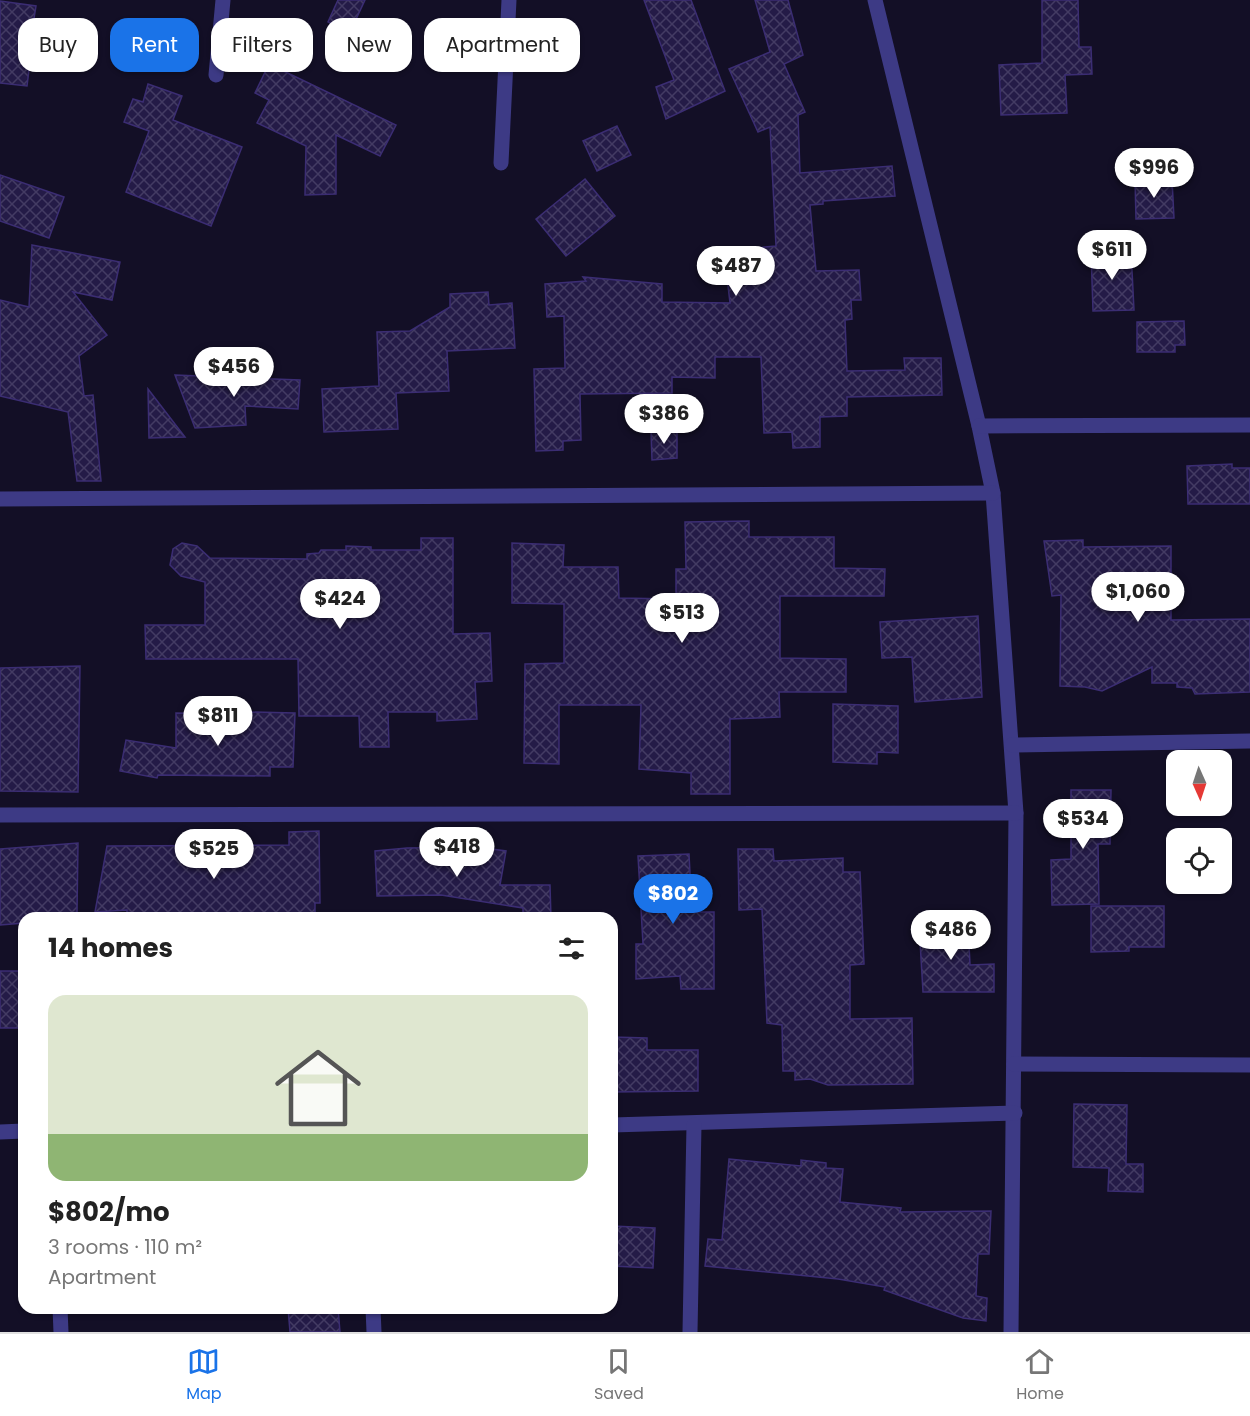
<!DOCTYPE html>
<html lang="en">
<head>
<meta charset="utf-8">
<style>
	:root { --surface:#fff; --page:#f6f6f6; --text:#222; --muted:#767676; --line:#e0e0e0; --accent:#1a73e8 }
	body { margin:0; font-family:Poppins,sans-serif; background:var(--page); color:var(--text); height:100vh; display:flex; flex-direction:column; font-size:22px; white-space:nowrap }
	* { box-sizing:border-box; margin:0 }
	p { font-size:20px; color:var(--muted) }
	.icon { flex:none; width:33px; height:33px; fill:none; stroke:currentColor; stroke-width:2; stroke-linecap:round; stroke-linejoin:round }
	.map { position:relative; flex:1; overflow:hidden }
	.sheet { position:absolute; left:18px; top:912px; width:600px; height:402px; display:flex; flex-direction:column; background:var(--surface); border-radius:18px; box-shadow:0 2px 4px #0004 }
	.sheet>* { flex:none }
	.guide { position:absolute; left:18px; top:18px; width:600px; height:54px; display:flex; gap:12px }
	.needle { width:39px; rotate:177deg }
	.tools { position:absolute; left:1166px; top:750px; display:grid; gap:12px }
	.tools a { display:grid; place-items:center; width:66px; height:66px; border-radius:12px; background:var(--surface); box-shadow:0 2px 4px #0004; font-size:30px }
	.price { position:absolute; translate:-50% -51px; padding:0 14px; border-radius:21px; background:#fff; color:#222; font-size:20px; line-height:39px; filter:drop-shadow(0 2px 3px #0008) }
	.price::after { content:''; position:absolute; left:50%; top:36px; width:18px; height:14px; margin-left:-9px; background:inherit; clip-path:polygon(0 0,100% 0,50% 100%) }
	.price.active { background:var(--accent); color:#fff }
	ul { padding:0; list-style:none }
	li { display:grid; align-content:center; gap:12px; height:318px; padding:0 30px }
	li span { display:grid; place-items:center; height:186px; border-radius:18px; color:#555 }
	li>.icon { margin-inline-start:auto }
	span .icon { width:108px; height:108px; fill:#fffc; stroke-width:1 }
	li b { font-size:26px }
	h2 { display:flex; justify-content:space-between; align-items:center; height:72px; padding:0 30px; font-size:26px }
	.tag { padding:0 21px; border-radius:18px; background:var(--surface); box-shadow:0 2px 4px #0004; font-size:21px; line-height:54px }
	.tag.active { background:var(--accent); color:#fff }
	.tabs { display:flex; justify-content:space-around; align-items:center; height:84px; border-top:2px solid var(--line); background:var(--surface); font-size:16px; color:var(--muted) }
	.tabs a { display:grid; justify-items:center; gap:3px }
	.tabs .active { color:var(--accent) }
	.map>svg:first-child { display:block }
	.building { fill:url(#building-cross-hatch); stroke:#3b2d73; stroke-width:1.5 }
	.lines { fill:none; stroke-linecap:round; stroke-linejoin:round }
	.street { stroke:#3d3a85; stroke-width:15 }
</style>
</head>
<body>
<div class="map">
<svg width="1250" height="1332" viewBox="0 0 1250 1332">
	<defs>
		<pattern id="building-cross-hatch" width="8" height="8" patternUnits="userSpaceOnUse" patternTransform="scale(1.5)"><rect width="8" height="8" fill="#241b47"/><path d="M0 0l8 8M0 8l8-8" fill="none" stroke="#433b63"/></pattern>
	</defs>
	<rect width="100%" height="100%" fill="#130f26"/>
	<g class="building">
		<path d="M338 0H365L350 32 328 22Z"/>
		<path d="M644 0H691L725 91 666 119 656 87 674 80Z"/>
		<path d="M755 0H788L803 55 784 64 805 112 798 115 800 173 892 166 895 196 823 201V204L810 205 816 271 859 270 861 300H851L852 319 845 320 847 371 905 370 904 358H941L942 395 847 397V416L820 417V447L793 448 792 432 764 433 761 357H715V378L672 377V393L580 394 581 440 563 441V450L536 451 534 369 565 368 564 316 547 317 545 284 586 281 583 277 662 284V302L730 303 724 251 776 246 770 127 758 132 729 69 770 52Z"/>
		<path d="M1042 0H1078L1079 47H1091L1092 74 1065 75 1067 113 1001 115 999 65 1042 63Z"/>
		<path d="M0 1 36 6 27 62H30L27 86 0 83Z"/>
		<path d="M269 64 396 125 380 156 336 135V194L305 195 306 146 257 123 269 100 255 93Z"/>
		<path d="M148 84 182 96 173 120 242 147 211 226 126 192 149 131 124 122 133 99 143 102Z"/>
		<path d="M617 126 631 155 597 171 583 141Z"/>
		<path d="M0 175 64 197 49 238 0 221Z"/>
		<path d="M585 179 615 216 566 256 536 219Z"/>
		<path d="M1172 179 1174 218 1136 219 1135 180Z"/>
		<path d="M32 245 120 262 112 300 73 292 107 335 79 356 84 396 93 395 101 481H77L68 412 0 396V300L29 307Z"/>
		<path d="M1131 250 1134 310 1093 311 1091 251Z"/>
		<path d="M488 292 489 305 512 303 515 348 447 351 449 391 396 393 398 429 324 432 322 389 379 386 377 332 410 331 450 307V294Z"/>
		<path d="M1184 321 1185 345H1175V352H1137V322Z"/>
		<path d="M175 375 300 380 298 409 245 406 246 425 195 428Z"/>
		<path d="M148 389 185 437 149 438Z"/>
		<path d="M651 431H677V458L652 460Z"/>
		<path d="M1232 464V468H1250V504H1188L1187 466Z"/>
		<path d="M749 521V537H834V568L885 569 884 596H780V658L846 659V692H779L780 717 730 719V794H691V773L639 769 641 705H559V764L524 763 525 664 564 663V604L512 603V543L564 545 563 567H618L619 598 676 599V569H686L685 522Z"/>
		<path d="M421 538H453V634L490 633 492 681 475 682 477 719 437 721V712H388L389 747H360L359 716H299L298 659H146L145 625H205V582L181 576 170 565 173 549 182 543 197 546 210 558 307 559V554L319 553 321 550H346V546L371 547V550H421Z"/>
		<path d="M1083 540V547L1171 546V620L1250 619V692L1195 694 1192 688 1177 687V683H1152V667L1102 691 1085 687 1060 686 1061 595 1052 596 1044 541Z"/>
		<path d="M978 616 982 697 915 702 912 657 882 658 880 622Z"/>
		<path d="M80 666 78 792 0 791V668Z"/>
		<path d="M833 704 898 706V753L877 752V764L833 762Z"/>
		<path d="M249 712 295 713 293 767H270V776L158 775 157 778 120 771 126 740 176 748V713L249 714Z"/>
		<path d="M1071 790H1111L1110 844H1098L1099 904 1052 905 1051 860 1071 859Z"/>
		<path d="M319 831 320 903H315V916L147 918 148 914H127V910L95 912 107 846 289 845V832Z"/>
		<path d="M78 843 77 913 60 914V918H24V923L0 925V849Z"/>
		<path d="M477 847 506 851 500 885H550L551 918H523V908L441 895 377 896 375 851 407 848Z"/>
		<path d="M738 849H773L774 861 843 858V872H860L864 964 850 965V1019L912 1018 913 1084 828 1085 810 1079 795 1080V1071H783L782 1025 767 1023 762 909 739 910Z"/>
		<path d="M689 854 692 912H714V989H681L680 976 636 979V944H643L638 856Z"/>
		<path d="M1091 906H1164V947H1129V951L1091 952Z"/>
		<path d="M968 922 970 965 994 964V992H923L919 924Z"/>
		<rect x="0" y="971" width="24" height="57"/>
		<path d="M612 1037 647 1038V1050H698V1091L612 1092Z"/>
		<path d="M1074 1104 1127 1105 1126 1164H1143V1192L1108 1191 1109 1168 1073 1167Z"/>
		<path d="M729 1159 801 1166V1160L826 1163V1168L843 1169 840 1202 901 1208 900 1212 991 1211 989 1254H978L976 1296 987 1298 986 1321 963 1318 884 1290 885 1287 838 1279 705 1266 708 1239 722 1240Z"/>
		<path d="M612 1226 655 1228 653 1268 612 1266Z"/>
		<path d="M288 1308H338L340 1332H290Z"/>
	</g>
	<g class="lines">
		<g class="street">
			<path d="M875 0 979 426 993 493 1016 813 1011 1332"/>
			<path d="M216 75 223 0"/>
			<path d="M501 163 509 0"/>
			<path d="M979 426 1250 425"/>
			<path d="M0 499 993 493"/>
			<path d="M1012 745 1250 741"/>
			<path d="M0 815 1016 813"/>
			<path d="M1014 1064 1250 1065"/>
			<path d="M612 1125 1015 1113"/>
			<path d="M0 1132 24 1131"/>
			<path d="M60 1308 61 1332"/>
			<path d="M373 1308 374 1332"/>
			<path d="M690 1332 694 1125"/>
		</g>
	</g>
</svg>
<div class="tools">
<a><svg class="needle" viewBox="-14 -14 28 28"><path d="M0-13l5 13h-10z" fill="#e53935"/><path d="M0 13l5-13h-10z" fill="#767676"/></svg></a>
<a><svg class="icon" aria-label="locate" viewBox="0 0 24 24"><circle cx="12" cy="12" r="6"/><path d="M12 2v4M12 18v4M2 12h4M18 12h4"/></svg></a>
</div>
<b class="price" style="left:1154px;top:199px">$996</b>
<b class="price" style="left:1112px;top:281px">$611</b>
<b class="price" style="left:736px;top:297px">$487</b>
<b class="price" style="left:234px;top:398px">$456</b>
<b class="price" style="left:664px;top:445px">$386</b>
<b class="price" style="left:1138px;top:623px">$1,060</b>
<b class="price" style="left:340px;top:630px">$424</b>
<b class="price" style="left:682px;top:644px">$513</b>
<b class="price" style="left:218px;top:747px">$811</b>
<b class="price" style="left:1083px;top:850px">$534</b>
<b class="price" style="left:457px;top:878px">$418</b>
<b class="price" style="left:214px;top:880px">$525</b>
<b class="price active" style="left:673px;top:925px">$802</b>
<b class="price" style="left:951px;top:961px">$486</b>
<div class="guide">
<a class="tag">Buy</a>
<a class="tag active">Rent</a>
<a class="tag">Filters</a>
<a class="tag">New</a>
<a class="tag">Apartment</a>
</div>
<section class="sheet">
<h2>14 homes<svg class="icon" aria-label="filters" viewBox="0 0 24 24"><path d="M4 7h16M4 17h16"/><circle cx="9" cy="7" r="2"/><circle cx="15" cy="17" r="2"/></svg></h2>
<ul>
<li><span style="background:linear-gradient(#dfe7d0 75%,#8fb573 0)"><svg class="icon" aria-label="home" viewBox="0 0 24 24"><path d="M3 11l9-7 9 7M6 9v11h12V9"/></svg></span><div><b>$802/mo</b><p>3 rooms · 110 m²</p><p>Apartment</p></div></li>
</ul>
</section>
</div>
<nav class="tabs">
<a class="active"><svg class="icon" aria-label="map" viewBox="0 0 24 24"><path d="M3 6l6-2 6 2 6-2v14l-6 2-6-2-6 2zM9 4v14M15 6v14"/></svg>Map</a>
<a><svg class="icon" aria-label="saved" viewBox="0 0 24 24"><path d="M7 4h10v16l-5-4-5 4z"/></svg>Saved</a>
<a><svg class="icon" aria-label="home" viewBox="0 0 24 24"><path d="M3 11l9-7 9 7M6 9v11h12V9"/></svg>Home</a>
</nav>
</body>
</html>
